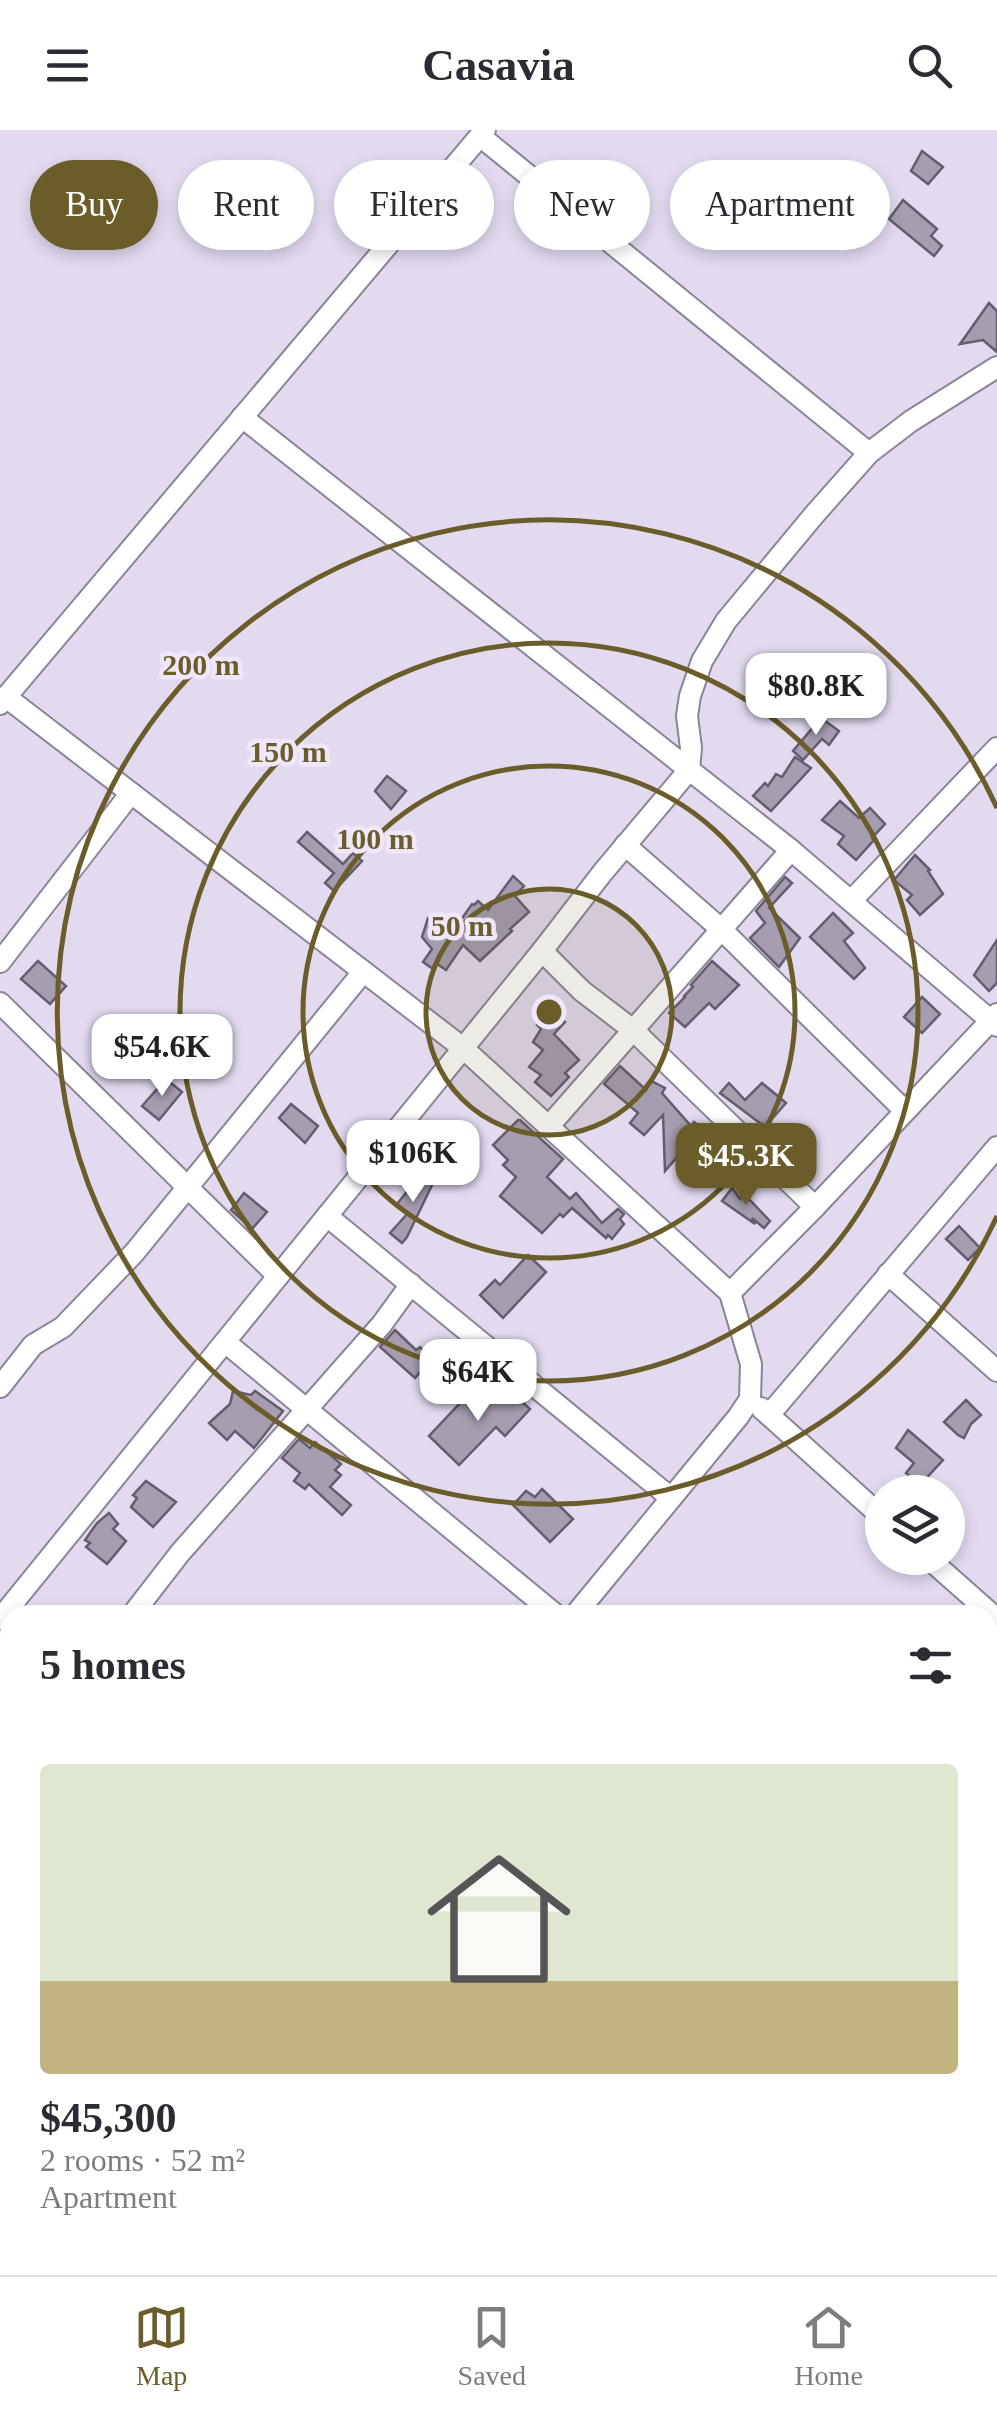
<!DOCTYPE html>
<html lang="en">
<head>
<meta charset="utf-8">
<style>
	:root { --surface:#fff; --page:#f7f7f7; --text:#2b2b33; --muted:#7c7c81; --line:#e1e1e2; --accent:#6a5d2a }
	body { margin:0; font-family:"Times New Roman",serif; background:var(--page); color:var(--text); height:100vh; display:flex; flex-direction:column; font-size:38px; white-space:nowrap }
	* { box-sizing:border-box; margin:0 }
	p { font-size:32px; color:var(--muted) }
	.icon { flex:none; width:55px; height:55px; fill:none; stroke:currentColor; stroke-width:2; stroke-linecap:round; stroke-linejoin:round }
	.map { position:relative; flex:1; overflow:hidden }
	.details { position:absolute; left:0px; top:1475px; width:998px; height:670px; display:flex; flex-direction:column; background:var(--surface); border-radius:30px 30px 0 0; box-shadow:0 5px 15px #0003 }
	.details>* { flex:none }
	.hud { position:absolute; left:30px; top:30px; width:938px; height:90px; display:flex; gap:20px }
	.buttons { position:absolute; left:865px; top:1345px; display:grid; gap:20px }
	.buttons a { display:grid; place-items:center; width:100px; height:100px; border-radius:50%; background:var(--surface); box-shadow:0 5px 15px #0003; font-size:50px }
	.price { position:absolute; translate:-50% -85px; padding:0 22px; border-radius:20px; background:#fff; color:#222; font-size:32px; line-height:65px; filter:drop-shadow(0 2px 5px #0008) }
	.price::after { content:''; position:absolute; left:50%; top:60px; width:30px; height:22px; margin-left:-15px; background:inherit; clip-path:polygon(0 0,100% 0,50% 100%) }
	.price.active { background:var(--accent); color:#fff }
	ul { padding:0; list-style:none }
	li { display:grid; align-content:center; gap:20px; height:530px; padding:0 40px }
	li span { display:grid; place-items:center; height:310px; border-radius:10px; color:#555 }
	li>.icon { margin-inline-start:auto }
	span .icon { width:180px; height:180px; fill:#fffc; stroke-width:1 }
	li b { font-size:42px }
	h2 { display:flex; justify-content:space-between; align-items:center; height:120px; padding:0 40px; font-size:42px }
	.pill { padding:0 35px; border-radius:45px; background:var(--surface); box-shadow:0 5px 15px #0003; font-size:35px; line-height:90px }
	.pill.active { background:var(--accent); color:#fff }
	header { display:flex; justify-content:space-between; align-items:center; height:130px; padding:0 40px; background:var(--surface); font-size:45px; font-weight:600 }
	.dock { display:flex; justify-content:space-around; align-items:center; height:140px; border-top:2px solid var(--line); background:var(--surface); font-size:28px; color:var(--muted) }
	.dock a { display:grid; justify-items:center; gap:5px }
	.dock .active { color:var(--accent) }
	.map>svg:first-child { display:block }
	.building { fill:#a69db1; stroke:#645c6f; stroke-width:2.5 }
	.lines { fill:none; stroke-linecap:round; stroke-linejoin:round }
	.minor-casing { stroke:#8c8397; stroke-width:24 }
	.minor { stroke:#fff; stroke-width:20 }
	.ring { fill:none; stroke:#6a5d2a; stroke-width:5 }
	.centre { fill:#6a5d2a; stroke:#f0e7fd; stroke-width:5 }
	.ring-label { font-size:30px; text-anchor:middle; font-weight:bold; fill:#6a5d2a; stroke:#f0e7fd; stroke-width:9; stroke-linejoin:round; paint-order:stroke }
</style>
</head>
<body>
<header><svg class="icon" aria-label="menu" viewBox="0 0 24 24"><path d="M4 6h16M4 12h16M4 18h16"/></svg>Casavia<svg class="icon" aria-label="search" viewBox="0 0 24 24"><circle cx="10" cy="10" r="6"/><path d="M15 15l6 6"/></svg></header>
<div class="map">
<svg width="997" height="2145" viewBox="0 0 997 2145">
	<rect width="100%" height="100%" fill="#e3daf0"/>
	<g class="building">
		<path d="M922 21 943 37 928 54 911 41Z"/>
		<path d="M903 70 937 99 931 106 942 116 934 126 889 89Z"/>
		<path d="M989 173 997 181V222L983 210 960 214Z"/>
		<path d="M821 588 839 601 829 615 822 609 803 630 793 621Z"/>
		<path d="M795 627 811 638 771 681 753 666 765 653 768 656 776 644 782 647Z"/>
		<path d="M387 646 406 661 391 679 375 661Z"/>
		<path d="M840 671 859 688 870 678 885 694 872 708 874 710 856 730 838 714 844 706 822 690Z"/>
		<path d="M307 702 343 734 353 723 362 731 334 761 325 753 334 743 298 712Z"/>
		<path d="M915 725 930 740 928 741 943 764 920 785 907 770 912 765 894 750Z"/>
		<path d="M513 746 524 756 515 766 529 782 510 799 512 801 497 815 480 831 463 815 446 840 437 834 433 839 423 832 432 819 422 807 428 788 456 797 472 774 474 775 478 771 488 780Z"/>
		<path d="M785 747 792 753 769 778 800 808 779 837 750 808 765 793 756 781Z"/>
		<path d="M833 783 853 803 844 811 865 838 854 849 810 807Z"/>
		<path d="M997 810V853L989 861 974 845Z"/>
		<path d="M38 831 66 856 50 874 21 849Z"/>
		<path d="M712 831 739 855 715 879 709 873 685 897 669 883 685 867 684 866 693 857 691 855Z"/>
		<path d="M922 867 940 884 922 903 904 887Z"/>
		<path d="M551 879 565 892 554 904 579 930 565 943 569 947 551 966 535 952 541 945 529 937 543 920 533 912 541 899 537 895Z"/>
		<path d="M620 936 646 960 651 951 665 958 662 963 691 996 694 992 711 1005 686 1038 684 1019 665 1041 663 985 644 1005 630 993 638 983 604 954Z"/>
		<path d="M166 949 182 962 159 990 142 976Z"/>
		<path d="M729 953 745 970 762 953 786 973 765 997 720 963Z"/>
		<path d="M291 974 318 996 305 1013 279 988Z"/>
		<path d="M518 990H520L563 1029 547 1047 570 1069 576 1063 602 1093 618 1079 624 1084 620 1089 624 1094 612 1109 608 1105 606 1108 572 1078 563 1087 560 1084 542 1103 500 1066 516 1047 503 1035 508 1030 493 1015Z"/>
		<path d="M425 1039 434 1051 407 1107 402 1113 390 1103 408 1083 397 1074Z"/>
		<path d="M732 1058 740 1069 744 1064 770 1091 764 1098 752 1088 755 1094 722 1071Z"/>
		<path d="M244 1063 267 1082 252 1099 231 1080Z"/>
		<path d="M959 1096 980 1118 968 1130 946 1109Z"/>
		<path d="M528 1125 546 1142 503 1188 480 1165 495 1150 500 1155Z"/>
		<path d="M395 1200 416 1220 420 1217 432 1228 415 1248 380 1217Z"/>
		<path d="M504 1255 530 1279 505 1306 496 1297 459 1335 429 1306 463 1270 478 1283Z"/>
		<path d="M233 1261 251 1265 255 1261 283 1281 254 1318 235 1301 227 1310 209 1293 230 1274Z"/>
		<path d="M966 1270 981 1285 971 1294 964 1308 958 1305 944 1292Z"/>
		<path d="M908 1300 943 1330 920 1355 906 1343 914 1333 896 1318Z"/>
		<path d="M299 1309 310 1318 315 1312 341 1334 335 1340 341 1345 330 1357 351 1375 342 1385 309 1354 305 1359 294 1351 300 1343 282 1328Z"/>
		<path d="M146 1351 176 1372 153 1397 131 1377 137 1368 133 1365Z"/>
		<path d="M542 1359 573 1389 550 1412 513 1375 526 1361 535 1367Z"/>
		<path d="M109 1383 118 1394 113 1399 126 1411 107 1434 86 1417 90 1413 85 1410 97 1393Z"/>
	</g>
	<g class="lines">
		<g class="minor-casing">
			<g id="minor">
				<path d="M480 6 869 323"/>
				<path d="M242 287 791 720 997 896"/>
				<path d="M6 567 463 918 730 1163 751 1234 750 1269 738 1287 575 1485"/>
				<path d="M0 574 485 0"/>
				<path d="M625 715 722 800 905 981"/>
				<path d="M851 771 997 618"/>
				<path d="M542 821 582 861 633 900 815 1077"/>
				<path d="M0 832 131 663"/>
				<path d="M0 873 278 1146"/>
				<path d="M549 996 791 720"/>
				<path d="M327 1086 671 1368"/>
				<path d="M888 1144 997 1241"/>
				<path d="M730 1163 815 1077 997 884"/>
				<path d="M225 1212 556 1485"/>
				<path d="M0 1257 33 1215 63 1197 134 1123 363 842"/>
				<path d="M761 1278 882 1387"/>
				<path d="M769 1285 997 1017"/>
				<path d="M928 1428 997 1489"/>
				<path d="M132 1485 180 1423 382 1194 411 1154"/>
				<path d="M0 1489 542 821 603 742 689 640 691 618 687 586 690 566 702 531 726 491 814 385 869 323 911 291 997 237"/>
				<path d="M0 1517 10 1525"/>
				<path d="M988 1637 997 1626"/>
				<path d="M0 1673 10 1681"/>
				<path d="M0 1782 10 1770"/>
				<path d="M988 1839 997 1828"/>
				<path d="M988 1954H997"/>
				<path d="M0 1956 10 1944"/>
				<path d="M0 1999 10 2007"/>
				<path d="M988 2064H997"/>
				<path d="M0 2099 10 2087"/>
				<path d="M534 2135 535 2145"/>
				<path d="M627 2135 629 2145"/>
				<path d="M807 2135 808 2145"/>
				<path d="M944 2135 946 2145"/>
				<path d="M123 2145 131 2135"/>
				<path d="M218 2145 227 2135"/>
				<path d="M324 2145 332 2135"/>
				<path d="M425 2145 434 2135"/>
			</g>
		</g>
		<use href="#minor" class="minor"/>
	</g>
	<circle cx="549" cy="882" r="123" fill="#6a5d2a" fill-opacity=".12"/>
	<g class="ring">
		<circle cx="549" cy="882" r="123"/>
		<circle cx="549" cy="882" r="246"/>
		<circle cx="549" cy="882" r="369"/>
		<path d="M997 1086A492 492 0 1 1 997 678"/>
	</g>
	<circle cx="549" cy="882" r="15" class="centre"/>
	<g class="ring-label">
		<text x="201" y="545">200 m</text>
		<text x="288" y="632">150 m</text>
		<text x="375" y="719">100 m</text>
		<text x="462" y="806">50 m</text>
	</g>
</svg>
<div class="buttons">
<a><svg class="icon" aria-label="layers" viewBox="0 0 24 24"><path d="M12 4l9 5-9 5-9-5zM3 14l9 5 9-5"/></svg></a>
</div>
<b class="price" style="left:816px;top:608px">$80.8K</b>
<b class="price" style="left:162px;top:969px">$54.6K</b>
<b class="price" style="left:413px;top:1075px">$106K</b>
<b class="price active" style="left:746px;top:1078px">$45.3K</b>
<b class="price" style="left:478px;top:1294px">$64K</b>
<div class="hud">
<a class="pill active">Buy</a>
<a class="pill">Rent</a>
<a class="pill">Filters</a>
<a class="pill">New</a>
<a class="pill">Apartment</a>
</div>
<section class="details">
<h2>5 homes<svg class="icon" aria-label="filters" viewBox="0 0 24 24"><path d="M4 7h16M4 17h16"/><circle cx="9" cy="7" r="2"/><circle cx="15" cy="17" r="2"/></svg></h2>
<ul>
<li><span style="background:linear-gradient(#dfe7d0 70%,#c2b280 0)"><svg class="icon" aria-label="home" viewBox="0 0 24 24"><path d="M3 11l9-7 9 7M6 9v11h12V9"/></svg></span><div><b>$45,300</b><p>2 rooms · 52 m²</p><p>Apartment</p></div></li>
</ul>
</section>
</div>
<nav class="dock">
<a class="active"><svg class="icon" aria-label="map" viewBox="0 0 24 24"><path d="M3 6l6-2 6 2 6-2v14l-6 2-6-2-6 2zM9 4v14M15 6v14"/></svg>Map</a>
<a><svg class="icon" aria-label="saved" viewBox="0 0 24 24"><path d="M7 4h10v16l-5-4-5 4z"/></svg>Saved</a>
<a><svg class="icon" aria-label="home" viewBox="0 0 24 24"><path d="M3 11l9-7 9 7M6 9v11h12V9"/></svg>Home</a>
</nav>
</body>
</html>
